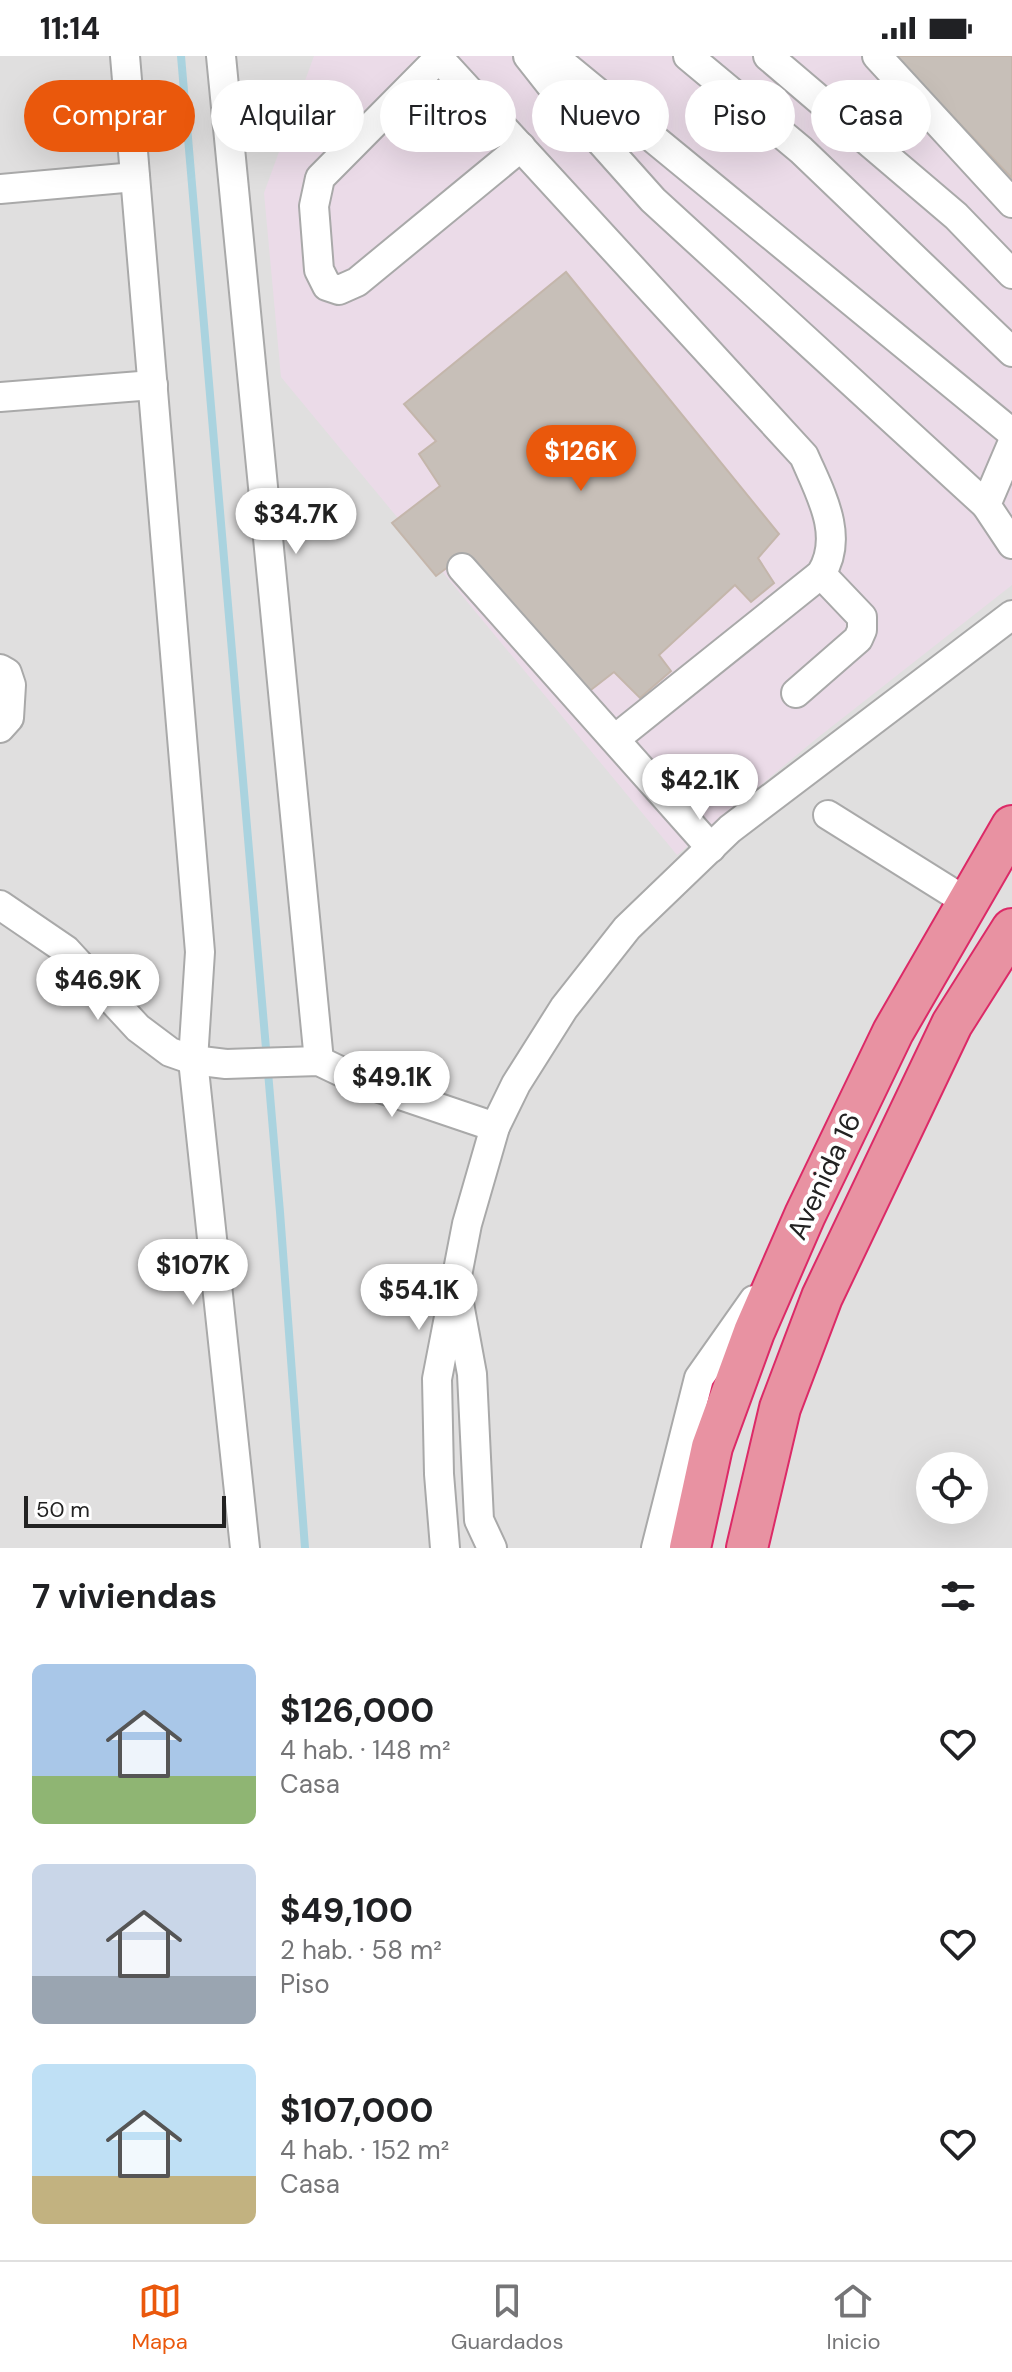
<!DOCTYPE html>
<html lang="es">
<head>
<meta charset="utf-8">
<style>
	:root { --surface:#fff; --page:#f6f6f6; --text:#202124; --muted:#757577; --line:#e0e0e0; --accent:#ea580c }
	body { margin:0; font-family:"DM Sans",sans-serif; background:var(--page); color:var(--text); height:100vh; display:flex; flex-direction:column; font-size:30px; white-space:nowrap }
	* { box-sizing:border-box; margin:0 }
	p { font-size:26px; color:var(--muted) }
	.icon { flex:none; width:44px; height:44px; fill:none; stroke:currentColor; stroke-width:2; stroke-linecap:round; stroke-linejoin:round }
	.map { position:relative; height:1492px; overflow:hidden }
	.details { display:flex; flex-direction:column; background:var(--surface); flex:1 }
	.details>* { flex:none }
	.hud { position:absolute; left:24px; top:24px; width:964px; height:72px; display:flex; gap:16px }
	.tools { position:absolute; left:916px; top:1396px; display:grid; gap:16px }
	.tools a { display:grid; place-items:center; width:72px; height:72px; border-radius:50%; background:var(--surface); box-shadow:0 8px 32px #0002; font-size:40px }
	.scale { position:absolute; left:24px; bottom:20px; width:202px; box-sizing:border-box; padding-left:8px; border:4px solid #222; border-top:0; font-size:22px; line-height:28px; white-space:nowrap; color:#222; -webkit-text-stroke:6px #fff; paint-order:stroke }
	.price { position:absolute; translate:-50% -68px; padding:0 18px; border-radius:28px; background:#fff; color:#222; font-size:26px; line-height:52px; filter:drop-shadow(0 2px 4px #0008) }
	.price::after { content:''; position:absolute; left:50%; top:48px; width:24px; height:18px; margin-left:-12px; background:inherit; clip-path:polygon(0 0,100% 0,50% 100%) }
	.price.current { background:var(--accent); color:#fff }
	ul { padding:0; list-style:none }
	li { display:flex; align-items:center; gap:24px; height:200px; padding:0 32px }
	li span { display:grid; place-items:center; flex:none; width:224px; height:160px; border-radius:12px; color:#555 }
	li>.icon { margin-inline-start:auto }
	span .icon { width:96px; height:96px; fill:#fffc; stroke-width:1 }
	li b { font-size:34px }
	h2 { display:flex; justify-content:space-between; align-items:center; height:96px; padding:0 32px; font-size:34px }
	.tag { padding:0 28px; border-radius:36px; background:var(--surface); box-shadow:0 8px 32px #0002; font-size:28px; line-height:72px }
	.tag.current { background:var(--accent); color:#fff }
	.status { display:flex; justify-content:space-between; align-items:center; height:56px; padding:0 40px; background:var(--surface); direction:ltr }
	.status svg { height:22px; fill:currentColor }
	.menu { display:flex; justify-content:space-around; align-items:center; height:112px; border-top:2px solid var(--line); background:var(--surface); font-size:22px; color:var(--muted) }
	.menu a { display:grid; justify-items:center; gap:4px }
	.menu .current { color:var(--accent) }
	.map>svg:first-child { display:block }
	.residential { fill:#e0dfdf; fill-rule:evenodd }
	.industrial { fill:#ebdbe8 }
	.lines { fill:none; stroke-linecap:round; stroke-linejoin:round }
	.stream { stroke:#aad3df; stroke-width:8 }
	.building { fill:#c7bfb8; stroke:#c4b6ab; stroke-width:2 }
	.minor-casing { stroke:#a9a9a9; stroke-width:32 }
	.highway-casing { stroke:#dc2a67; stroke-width:44 }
	.minor { stroke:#fff; stroke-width:28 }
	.highway { stroke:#e892a2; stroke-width:40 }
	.labels { text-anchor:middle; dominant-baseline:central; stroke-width:8; stroke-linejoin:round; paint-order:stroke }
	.street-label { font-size:28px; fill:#222; stroke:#fff }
</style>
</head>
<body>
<div class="status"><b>11:14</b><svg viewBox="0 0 49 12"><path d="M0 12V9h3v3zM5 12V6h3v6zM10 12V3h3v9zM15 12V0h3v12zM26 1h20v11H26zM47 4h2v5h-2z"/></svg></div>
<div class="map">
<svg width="1012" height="1492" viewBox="0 0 1012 1492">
	<rect width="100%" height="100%" fill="#f2efe9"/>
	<path class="residential" d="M0 0H1012V1492H0ZM930 1410H974V1454H930Z"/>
	<path class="industrial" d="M314 0H1012V529L816 683 677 799 281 321 264 137Z"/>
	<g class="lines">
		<path class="stream" d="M181 0 280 1156 305 1492"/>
	</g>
	<g class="building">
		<path d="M895 0H1012V122Z"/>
		<path d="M566 216 779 478 758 502 774 527 751 546 735 529 659 599 671 615 640 642 614 616 587 637 464 499 436 520 392 467 440 430 419 398 436 385 404 348Z"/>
	</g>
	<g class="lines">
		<g class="minor-casing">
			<g id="minor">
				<path d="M125 0 200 896 193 1004 245 1492"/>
				<path d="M221 0 319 1005"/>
				<path d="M437 0 804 400C820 437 845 480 821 518L615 683"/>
				<path d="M528 0 554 33 653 144 986 449"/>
				<path d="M553 0 1012 377"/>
				<path d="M688 0 801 94 1012 296"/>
				<path d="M768 0 956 160 1012 218"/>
				<path d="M877 0 1012 147"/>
				<path d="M439 2 320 122 314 150 319 214 327 230 339 234 357 226 521 91"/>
				<path d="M0 133 135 121"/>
				<path d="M0 341 153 329"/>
				<path d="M1012 388 986 449 1012 488"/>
				<path d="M462 512 711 792"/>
				<path d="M0 613 7 617 11 629 9 662 0 672"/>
				<path d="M796 637 858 583 862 574V561L821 518"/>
				<path d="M828 759 967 846"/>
				<path d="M0 849 66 894 138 972 170 996 193 1004 226 1008 319 1005 365 1027 495 1071"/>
				<path d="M458 1242 472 1318 479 1464 492 1492"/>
				<path d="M445 1492 439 1418 437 1323 467 1168 495 1071 516 1028 564 952 627 872 730 773 1012 559"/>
				<path d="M656 1492 699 1322 754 1244"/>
			</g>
		</g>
		<g class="highway-casing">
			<g id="highway">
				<path d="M690 1492 712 1391 754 1276 805 1159 893 976 1012 770"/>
				<path d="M747 1492 780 1352 822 1241 952 968 1012 873"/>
			</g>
		</g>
		<use href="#minor" class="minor"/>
		<use href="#highway" class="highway"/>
	</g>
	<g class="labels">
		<g class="street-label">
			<text transform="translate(824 1120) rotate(-65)">Avenida 16</text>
		</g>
	</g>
</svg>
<div class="tools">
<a><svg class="icon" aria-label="locate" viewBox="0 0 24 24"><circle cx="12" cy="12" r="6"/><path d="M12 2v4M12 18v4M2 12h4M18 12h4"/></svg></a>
</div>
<div class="scale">50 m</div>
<b class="price current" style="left:581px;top:437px">$126K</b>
<b class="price" style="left:296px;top:500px">$34.7K</b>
<b class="price" style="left:700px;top:766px">$42.1K</b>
<b class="price" style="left:98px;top:966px">$46.9K</b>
<b class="price" style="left:392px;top:1063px">$49.1K</b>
<b class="price" style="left:193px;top:1251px">$107K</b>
<b class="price" style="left:419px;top:1276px">$54.1K</b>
<div class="hud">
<a class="tag current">Comprar</a>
<a class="tag">Alquilar</a>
<a class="tag">Filtros</a>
<a class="tag">Nuevo</a>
<a class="tag">Piso</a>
<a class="tag">Casa</a>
</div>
</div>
<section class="details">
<h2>7 viviendas<svg class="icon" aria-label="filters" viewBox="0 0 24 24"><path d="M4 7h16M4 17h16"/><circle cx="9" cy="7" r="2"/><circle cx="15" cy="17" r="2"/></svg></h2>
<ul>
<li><span style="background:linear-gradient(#a9c7e8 70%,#8fb573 0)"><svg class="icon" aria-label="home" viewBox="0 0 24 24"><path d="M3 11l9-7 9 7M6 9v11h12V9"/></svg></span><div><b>$126,000</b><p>4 hab. · 148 m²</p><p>Casa</p></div><svg class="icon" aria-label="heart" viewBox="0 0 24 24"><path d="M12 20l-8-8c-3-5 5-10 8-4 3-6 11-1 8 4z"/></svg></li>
<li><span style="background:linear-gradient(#c9d6e8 70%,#9aa5b1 0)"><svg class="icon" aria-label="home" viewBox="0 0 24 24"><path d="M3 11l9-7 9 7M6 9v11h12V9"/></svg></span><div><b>$49,100</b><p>2 hab. · 58 m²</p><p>Piso</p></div><svg class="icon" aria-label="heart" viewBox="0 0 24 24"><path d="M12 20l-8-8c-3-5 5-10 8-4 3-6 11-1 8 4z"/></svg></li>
<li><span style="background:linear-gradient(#bfe0f5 70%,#c2b280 0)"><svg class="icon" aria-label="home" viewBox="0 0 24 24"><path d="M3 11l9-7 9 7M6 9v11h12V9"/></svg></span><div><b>$107,000</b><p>4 hab. · 152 m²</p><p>Casa</p></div><svg class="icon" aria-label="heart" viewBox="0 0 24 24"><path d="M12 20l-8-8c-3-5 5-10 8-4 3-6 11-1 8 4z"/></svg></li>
</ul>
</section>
<nav class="menu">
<a class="current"><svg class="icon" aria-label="map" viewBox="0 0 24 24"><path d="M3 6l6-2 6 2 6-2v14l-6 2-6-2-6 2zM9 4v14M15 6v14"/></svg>Mapa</a>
<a><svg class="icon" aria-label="saved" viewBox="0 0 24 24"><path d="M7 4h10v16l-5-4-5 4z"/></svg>Guardados</a>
<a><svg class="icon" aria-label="home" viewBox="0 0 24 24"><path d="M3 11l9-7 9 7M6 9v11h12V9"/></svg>Inicio</a>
</nav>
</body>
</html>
